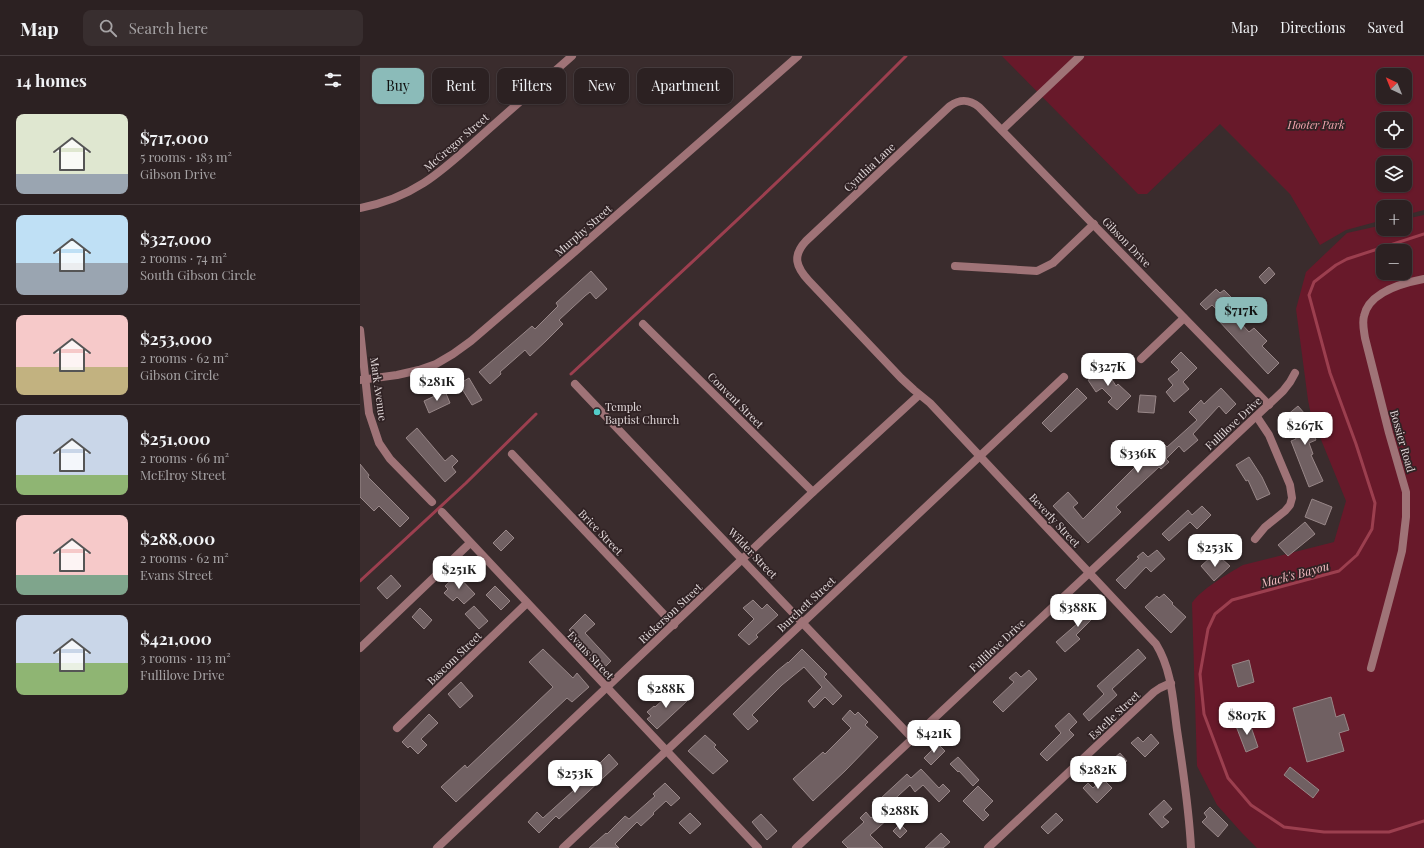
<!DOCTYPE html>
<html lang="en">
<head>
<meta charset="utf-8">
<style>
	:root { --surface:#2c2122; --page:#382e2f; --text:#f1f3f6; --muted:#a6a3a5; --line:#483e40; --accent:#8bbbb9 }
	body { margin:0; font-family:"Playfair Display",serif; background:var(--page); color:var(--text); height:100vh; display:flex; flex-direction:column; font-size:15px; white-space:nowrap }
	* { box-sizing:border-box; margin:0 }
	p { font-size:13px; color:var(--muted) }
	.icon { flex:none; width:22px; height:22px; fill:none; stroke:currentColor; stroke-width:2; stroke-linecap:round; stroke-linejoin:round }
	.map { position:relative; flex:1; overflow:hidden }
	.drawer { display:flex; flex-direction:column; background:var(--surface); width:360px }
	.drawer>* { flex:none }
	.banner { position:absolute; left:12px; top:12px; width:380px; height:36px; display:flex; gap:8px }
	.needle { width:26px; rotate:317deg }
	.controls { position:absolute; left:1016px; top:12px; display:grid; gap:8px }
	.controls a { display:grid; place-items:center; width:36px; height:36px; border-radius:8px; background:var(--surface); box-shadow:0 1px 3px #0004,0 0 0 1px var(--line); font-size:20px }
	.price { position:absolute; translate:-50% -34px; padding:0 9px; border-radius:8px; background:#fff; color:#222; font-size:13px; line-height:26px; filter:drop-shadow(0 1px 2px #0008) }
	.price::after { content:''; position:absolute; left:50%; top:24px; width:12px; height:9px; margin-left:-6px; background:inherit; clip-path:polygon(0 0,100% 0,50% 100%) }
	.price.on { background:var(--accent); color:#111 }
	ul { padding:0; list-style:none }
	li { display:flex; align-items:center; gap:12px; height:100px; padding:0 16px }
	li+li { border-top:1px solid var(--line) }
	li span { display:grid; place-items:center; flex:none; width:112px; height:80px; border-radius:8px; color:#555 }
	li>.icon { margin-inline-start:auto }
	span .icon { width:48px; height:48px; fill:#fffc; stroke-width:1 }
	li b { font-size:17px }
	h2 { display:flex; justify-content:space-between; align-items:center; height:48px; padding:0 16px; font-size:17px }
	.pill { padding:0 14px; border-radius:8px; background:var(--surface); box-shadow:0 1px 3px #0004,0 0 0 1px var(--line); font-size:14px; line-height:36px }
	.pill.on { background:var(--accent); color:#111 }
	header { display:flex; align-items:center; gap:24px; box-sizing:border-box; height:56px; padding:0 20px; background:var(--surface); border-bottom:1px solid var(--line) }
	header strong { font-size:19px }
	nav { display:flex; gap:22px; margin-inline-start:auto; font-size:14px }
	.search { width:280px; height:36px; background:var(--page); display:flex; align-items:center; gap:10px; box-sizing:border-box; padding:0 14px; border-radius:8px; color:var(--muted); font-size:15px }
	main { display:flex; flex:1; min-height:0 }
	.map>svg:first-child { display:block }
	.green { fill:#68192a; fill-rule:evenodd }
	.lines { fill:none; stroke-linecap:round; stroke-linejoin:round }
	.stream { stroke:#9c3f4f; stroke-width:3 }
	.building { fill:#706062; stroke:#988788 }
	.street { stroke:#9f7377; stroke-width:8 }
	.poi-dot { fill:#53cdc9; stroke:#302224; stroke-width:1.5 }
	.labels { text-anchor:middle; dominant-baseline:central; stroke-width:3.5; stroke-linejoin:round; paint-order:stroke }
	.park-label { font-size:11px; font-style:italic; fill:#f5a7b0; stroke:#302224 }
	.street-label { font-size:11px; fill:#e1d8d9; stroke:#302224 }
	.poi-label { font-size:11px; fill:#e1d8d9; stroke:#302224; text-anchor:start }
	.water-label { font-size:12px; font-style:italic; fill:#f4bec3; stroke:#302224 }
</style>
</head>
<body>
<header>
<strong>Map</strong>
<div class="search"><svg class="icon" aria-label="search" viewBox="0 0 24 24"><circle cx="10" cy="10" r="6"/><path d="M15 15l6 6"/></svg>Search here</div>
<nav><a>Map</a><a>Directions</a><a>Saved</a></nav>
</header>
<main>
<section class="drawer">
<h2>14 homes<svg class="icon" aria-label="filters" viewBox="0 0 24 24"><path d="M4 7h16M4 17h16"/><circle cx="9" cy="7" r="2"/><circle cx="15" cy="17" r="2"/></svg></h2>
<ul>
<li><span style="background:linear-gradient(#dfe7d0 75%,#9aa5b1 0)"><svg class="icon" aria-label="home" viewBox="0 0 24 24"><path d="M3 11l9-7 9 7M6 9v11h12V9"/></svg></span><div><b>$717,000</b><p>5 rooms · 183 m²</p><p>Gibson Drive</p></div></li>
<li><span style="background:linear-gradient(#bfe0f5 60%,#9aa5b1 0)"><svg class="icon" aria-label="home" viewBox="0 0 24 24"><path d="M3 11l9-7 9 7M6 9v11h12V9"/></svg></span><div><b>$327,000</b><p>2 rooms · 74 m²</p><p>South Gibson Circle</p></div></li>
<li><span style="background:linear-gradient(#f6c9c9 65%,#c2b280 0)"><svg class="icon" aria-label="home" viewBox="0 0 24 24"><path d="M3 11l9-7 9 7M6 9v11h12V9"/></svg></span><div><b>$253,000</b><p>2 rooms · 62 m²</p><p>Gibson Circle</p></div></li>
<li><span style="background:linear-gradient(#c9d6e8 75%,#8fb573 0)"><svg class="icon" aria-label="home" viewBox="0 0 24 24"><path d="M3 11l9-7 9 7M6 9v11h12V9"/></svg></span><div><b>$251,000</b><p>2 rooms · 66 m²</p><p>McElroy Street</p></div></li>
<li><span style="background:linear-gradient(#f6c9c9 75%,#7fa58c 0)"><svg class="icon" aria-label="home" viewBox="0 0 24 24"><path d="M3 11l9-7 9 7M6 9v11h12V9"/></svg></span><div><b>$288,000</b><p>2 rooms · 62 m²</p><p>Evans Street</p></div></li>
<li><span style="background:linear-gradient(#c9d6e8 60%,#8fb573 0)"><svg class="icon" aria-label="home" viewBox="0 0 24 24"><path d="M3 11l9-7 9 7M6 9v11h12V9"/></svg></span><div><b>$421,000</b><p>3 rooms · 113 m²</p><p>Fullilove Drive</p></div></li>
</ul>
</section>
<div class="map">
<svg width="1064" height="792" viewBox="0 0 1064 792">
	<rect width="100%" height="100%" fill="#3a2c2d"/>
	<g class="green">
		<path d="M642 0H1064V154L1045 159V151H1023V164L986 174 960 189 930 138 860 68 787 138H778ZM1023 19H1045V41H1023ZM1023 63H1045V85H1023ZM1023 107H1045V129H1023Z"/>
		<path d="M1064 159V792H897L882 777 857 749 837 710 832 547C840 534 869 517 883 509L974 486 986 445 951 359 948 344 936 253 946 216 987 177 1023 169V173H1045V163ZM1023 195H1045V217H1023Z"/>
	</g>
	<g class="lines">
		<g class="stream">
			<path d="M1064 178 987 203 976 209 954 226 949 239 970 317 996 388 1015 447 1012 473 997 499 979 515 872 544 855 558 848 573 840 618 844 658 868 722 891 749 924 771 964 776H1029L1064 765"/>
			<path d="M211 318C324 214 438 109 546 0"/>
			<path d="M0 525 106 427 176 358"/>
		</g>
	</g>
	<g class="building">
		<path d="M909 211 915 218 905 228 899 221Z"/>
		<path d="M231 215 247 233 236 243 230 236 225 240 199 264 203 268 186 285 170 300 165 294 140 316 141 318 130 328 119 316 172 270 175 273 198 250 196 247Z"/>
		<path d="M856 233 860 237 864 234 873 243 865 250 889 276 894 272 907 285 902 290 919 307 908 318 858 264 863 260 852 249 846 254 840 248Z"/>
		<path d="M821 296 837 312 823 326 829 333 814 346 806 336 813 329 808 323 819 314 811 306Z"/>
		<path d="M735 309 739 314 744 311 756 330 758 328 771 340 757 354 748 346 752 342 742 332 736 336 728 324 733 322 728 314Z"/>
		<path d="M109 322 122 344 112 349 99 328Z"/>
		<path d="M717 332 727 342 691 376 682 367Z"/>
		<path d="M861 332 876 348 866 358 859 350 833 378 838 384 824 396 819 390 806 403 809 406 801 413 799 411 756 451 761 456 728 487 693 450 708 436 718 447 713 451 723 463 783 403 784 405 803 387 807 391 837 364 829 356 841 344 844 348Z"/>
		<path d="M85 335 90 347 69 357 64 345Z"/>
		<path d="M780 339 796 340 794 357 778 356Z"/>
		<path d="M938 350 945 358 956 384 949 387 953 398 951 399 963 425 949 431 931 385 936 383 934 377 939 375 926 360Z"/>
		<path d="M57 372 85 405 92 399 98 405 92 411 96 416 85 426 46 382Z"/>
		<path d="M889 401 902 421 910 438 897 444 888 424 886 425 876 409Z"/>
		<path d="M0 408 9 419 8 421 49 462 40 471 19 450 14 455 0 441Z"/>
		<path d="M952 443 972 451 965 469 945 461Z"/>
		<path d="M842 450 851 459 837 473 830 466 809 485 802 478 828 454 832 459Z"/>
		<path d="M945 466 955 478 928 500 918 489Z"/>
		<path d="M146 474 154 482 141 495 133 487Z"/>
		<path d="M797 494 805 503 791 516 786 511 765 533 756 524 779 502 777 501 783 496 788 501Z"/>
		<path d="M851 501 857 508 862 503 870 510 854 525 841 510Z"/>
		<path d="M31 519 41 530 27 543 17 532Z"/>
		<path d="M97 519 115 538 104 548 97 541 93 545 84 537 88 533 85 530Z"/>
		<path d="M135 530 150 545 141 554 126 539Z"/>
		<path d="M804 538 813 547 812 548 826 561 811 577 785 551 797 540 799 542Z"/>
		<path d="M393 544 402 553 407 548 418 559 396 579 398 581 389 589 378 579 394 563 383 552Z"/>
		<path d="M732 546 740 555 716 579 720 583 705 596 696 586 718 567 715 564Z"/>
		<path d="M114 550 128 565 119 573 105 558Z"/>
		<path d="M60 552 72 564 64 573 52 561Z"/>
		<path d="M225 558 235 568 225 577 251 605 243 613 226 595 228 593 209 574Z"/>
		<path d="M183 593 213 622 217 617 229 631 212 646 207 642 96 746 81 731 105 709 107 712 193 631 169 606Z"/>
		<path d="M442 593 467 618 464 621 482 640 473 649 465 641 454 652 448 645 462 631 444 611 422 629 392 659 398 665 388 674 373 658 417 615 428 606V607Z"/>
		<path d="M778 593 786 602 752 633 757 639 729 665 723 658 744 638 737 630Z"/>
		<path d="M889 604 894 626 878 631 872 609Z"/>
		<path d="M669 614 677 623 643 656 633 646 654 626 649 622 656 616 661 621Z"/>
		<path d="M101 626 113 640 100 652 88 638Z"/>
		<path d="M316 632 327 645 297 673 287 663 291 660 287 656 294 650 295 651Z"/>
		<path d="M971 641 976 661 984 658 989 674 979 677 984 695 947 706 933 652Z"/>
		<path d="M490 654 495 659 498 656 508 666 505 669 518 681 485 715 453 745 433 723 463 696 465 698 491 672 482 663Z"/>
		<path d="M709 657 717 666 709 674 714 679 687 705 680 698 701 677 695 670Z"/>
		<path d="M69 658 78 667 61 683 67 689 58 698 50 690 48 692 42 686Z"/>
		<path d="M889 665 898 691 886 696 876 670Z"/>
		<path d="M791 678 799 687 785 701 771 687 778 681 783 686Z"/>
		<path d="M345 679 356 689 354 691 368 705 353 718 328 695Z"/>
		<path d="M578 688 585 695 571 709 564 702Z"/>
		<path d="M760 697 767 705 752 718 745 710Z"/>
		<path d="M249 698 258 708 199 763 196 760 179 777 168 766 177 756 183 762 214 734 213 733 235 713H234Z"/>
		<path d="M598 701 619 724 613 730 599 715 598 716 590 708Z"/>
		<path d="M930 711 959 734 953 742 924 719Z"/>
		<path d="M561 713 579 732 583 728 590 735 579 746 563 729 555 736 550 729 528 749 521 742 547 718 551 722Z"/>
		<path d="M743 723 752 732 737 747 723 732 728 727 733 732Z"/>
		<path d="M305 727 320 742 311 750 306 745 293 757 294 758 281 770 277 766 255 788 259 792H229L246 777 247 778 265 760 269 763 295 740 293 738Z"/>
		<path d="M618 730 633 745 624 754 629 759 623 765 603 745Z"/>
		<path d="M804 744 812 753 803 761 809 766 802 772 789 758Z"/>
		<path d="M850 751 868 769 858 781 842 766 847 761 844 757Z"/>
		<path d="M520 754 528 763 510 779 523 792H488L482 786 504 766 500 762 506 756 511 762Z"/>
		<path d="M330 757 341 768 330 778 319 767Z"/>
		<path d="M696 757 703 764 688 778 681 771Z"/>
		<path d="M401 758 417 775 407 784 392 766Z"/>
		<path d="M540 768 547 775 540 782 533 775Z"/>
		<path d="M581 777 590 786 583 792H565Z"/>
	</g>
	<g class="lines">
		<g class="street">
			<path d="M642 74 720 0"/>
			<path d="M0 152C59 141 87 110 130 72 157 48 185 24 212 0"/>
			<path d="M595 210 677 215 693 207 734 168"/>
			<path d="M283 268 453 436"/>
			<path d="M0 274 9 357 19 387 30 403 72 446"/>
			<path d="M781 303 824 262"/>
			<path d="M0 324 37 319 59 314 76 308 93 298 111 285 211 199 438 0"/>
			<path d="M215 328 553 683"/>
			<path d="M152 398 314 569"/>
			<path d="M82 456 398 792"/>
			<path d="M895 483 905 471 925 455 930 449 932 442 930 429 909 379 897 361"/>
			<path d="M0 592 110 487"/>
			<path d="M1011 612 1033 530 1042 495 1046 461V436L1029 377 1005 282C1004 275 1002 267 1004 260 1009 236 1043 227 1064 223"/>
			<path d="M37 672 167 547"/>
			<path d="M77 792 453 436 559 339"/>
			<path d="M203 792 704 321"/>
			<path d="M436 792 923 335 930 326 935 317"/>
			<path d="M628 792 794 636 800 632 811 627"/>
			<path d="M831 792C829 752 823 713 817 674 813 645 812 614 796 588L570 347 554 334 541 322 449 225C436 211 432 200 446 185L590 50C600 43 609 43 619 51L909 349"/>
		</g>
	</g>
	<circle class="poi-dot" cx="237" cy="356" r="4"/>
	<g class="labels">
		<g class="park-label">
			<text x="956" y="68">Hooter Park</text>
		</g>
		<g class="street-label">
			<text transform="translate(96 86) rotate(-41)">McGregor Street</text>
			<text transform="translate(509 111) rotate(-43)">Cynthia Lane</text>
			<text transform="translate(223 174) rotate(-41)">Murphy Street</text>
			<text transform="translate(767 186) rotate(46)">Gibson Drive</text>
			<text transform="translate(19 333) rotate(82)">Mark Avenue</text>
			<text transform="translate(376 344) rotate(45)">Convent Street</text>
			<text transform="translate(873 367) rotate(-43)">Fullilove Drive</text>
			<text transform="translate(1043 385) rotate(74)">Bossier Road</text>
			<text transform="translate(695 464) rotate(47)">Beverly Street</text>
			<text transform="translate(241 476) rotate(46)">Brice Street</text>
			<text transform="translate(393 497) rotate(46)">Wilder Street</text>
			<text transform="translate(446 548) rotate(-43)">Burchett Street</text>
			<text transform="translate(310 557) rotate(-43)">Rickerson Street</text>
			<text transform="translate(637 589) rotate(-43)">Fullilove Drive</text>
			<text transform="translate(231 599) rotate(47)">Evans Street</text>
			<text transform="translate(94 602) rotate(-44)">Bascom Street</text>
			<text transform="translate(754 659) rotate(-43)">Estelle Street</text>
		</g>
		<g class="poi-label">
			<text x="245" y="350">Temple<tspan x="245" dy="13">Baptist Church</tspan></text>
		</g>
		<g class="water-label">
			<text transform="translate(935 518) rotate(-15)">Mack's Bayou</text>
		</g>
	</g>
</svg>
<div class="controls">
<a><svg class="needle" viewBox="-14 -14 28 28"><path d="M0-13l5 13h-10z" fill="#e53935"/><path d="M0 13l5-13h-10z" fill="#a6a3a5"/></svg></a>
<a><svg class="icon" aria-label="locate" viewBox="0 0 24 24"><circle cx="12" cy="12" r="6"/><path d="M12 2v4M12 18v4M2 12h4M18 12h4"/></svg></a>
<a><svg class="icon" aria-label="layers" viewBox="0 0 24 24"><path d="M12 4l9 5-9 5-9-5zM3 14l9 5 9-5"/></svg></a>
<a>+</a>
<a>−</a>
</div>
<b class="price on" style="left:881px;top:275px">$717K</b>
<b class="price" style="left:748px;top:331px">$327K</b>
<b class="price" style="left:77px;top:346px">$281K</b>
<b class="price" style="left:945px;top:390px">$267K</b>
<b class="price" style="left:778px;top:418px">$336K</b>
<b class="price" style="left:855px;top:512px">$253K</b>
<b class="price" style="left:99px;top:534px">$251K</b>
<b class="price" style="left:718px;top:572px">$388K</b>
<b class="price" style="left:306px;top:653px">$288K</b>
<b class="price" style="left:887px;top:680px">$807K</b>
<b class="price" style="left:574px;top:698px">$421K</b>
<b class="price" style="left:738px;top:734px">$282K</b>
<b class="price" style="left:215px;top:738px">$253K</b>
<b class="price" style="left:540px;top:775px">$288K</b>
<div class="banner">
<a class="pill on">Buy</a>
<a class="pill">Rent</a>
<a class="pill">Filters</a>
<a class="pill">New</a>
<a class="pill">Apartment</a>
</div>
</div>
</main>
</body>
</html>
